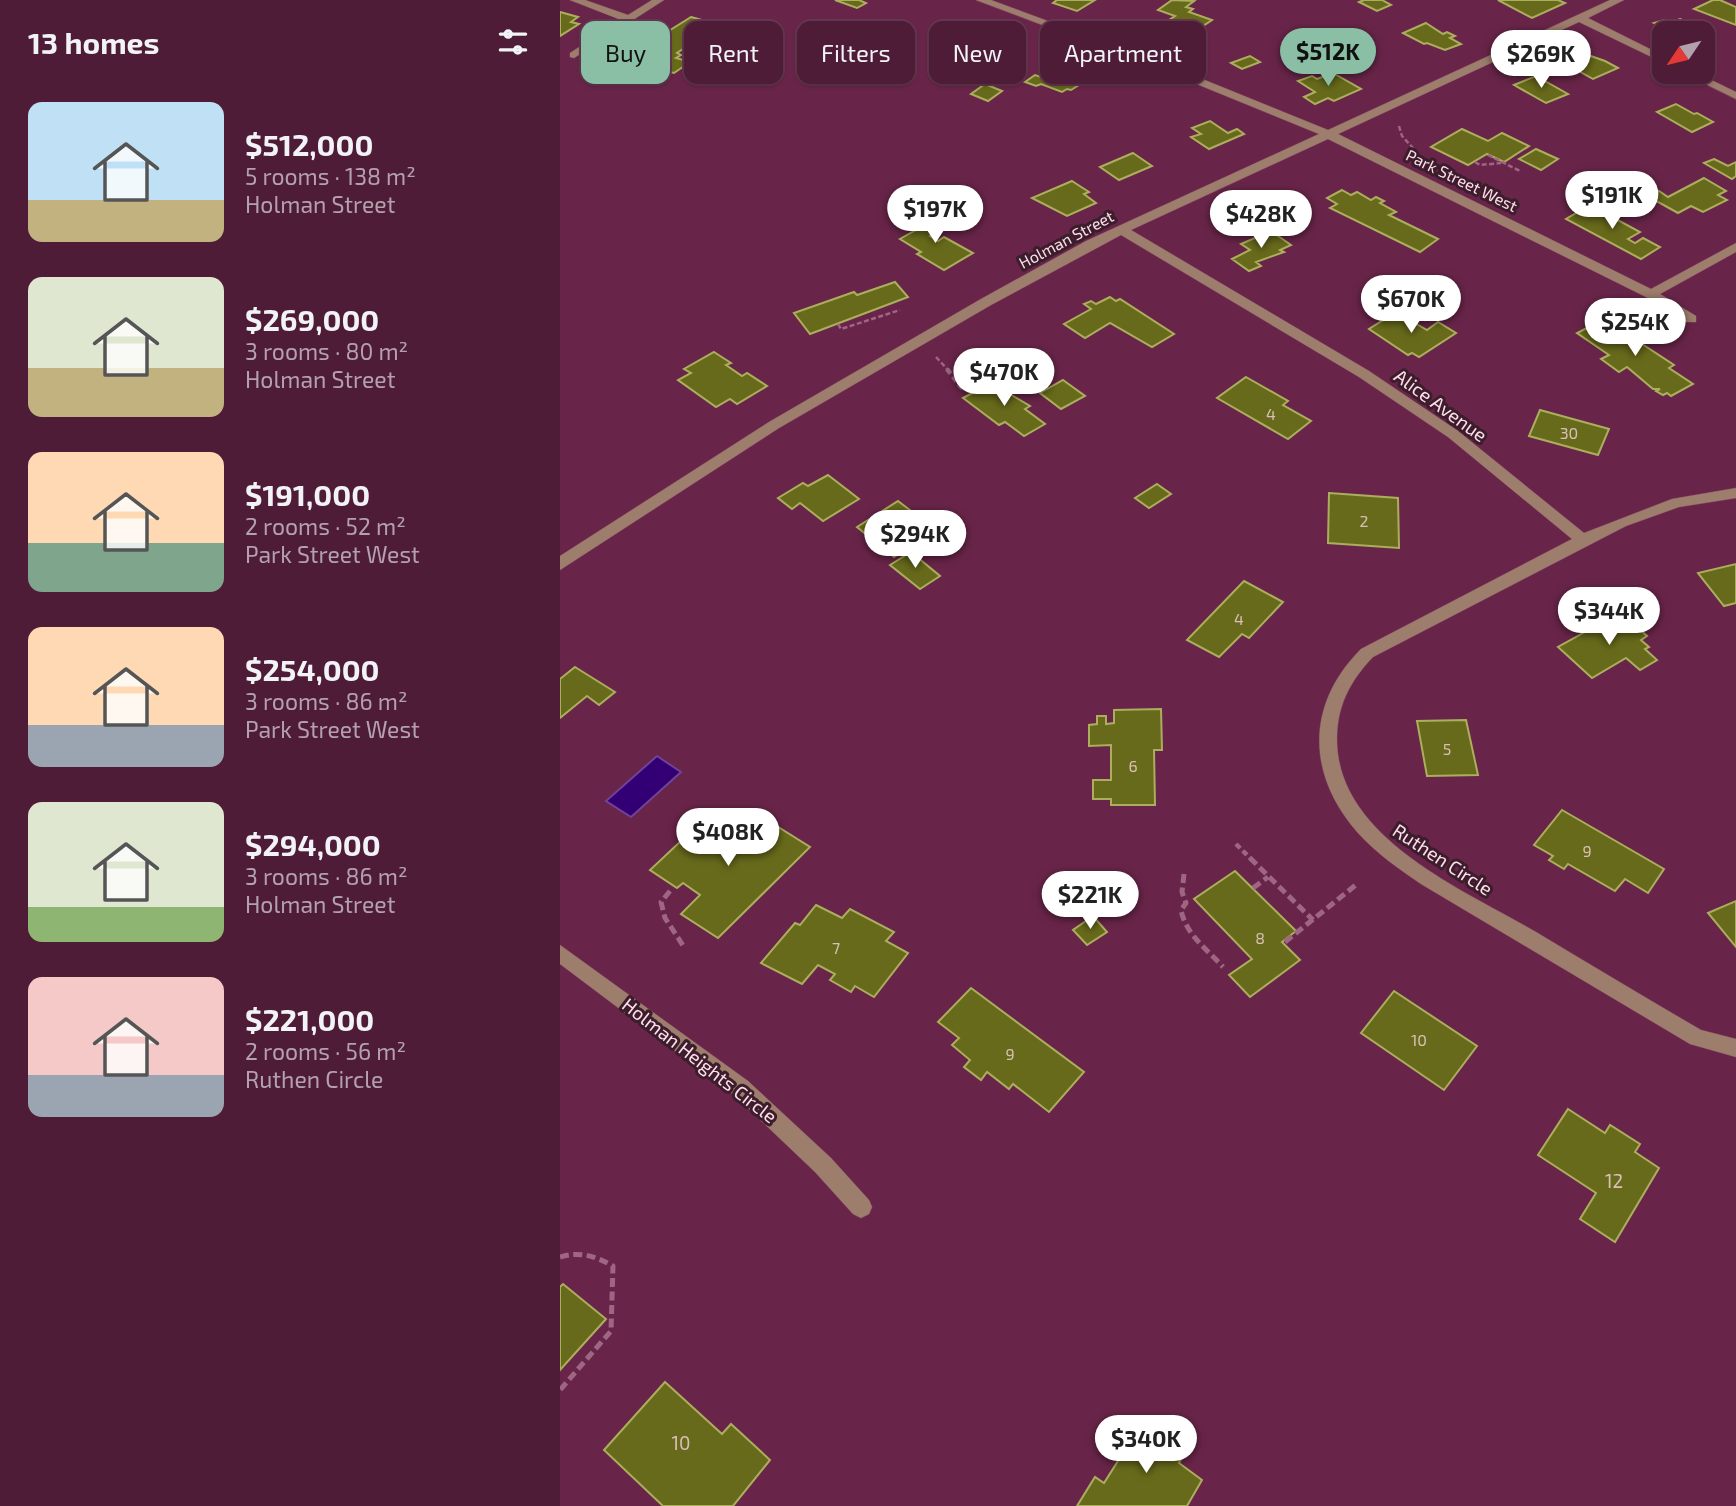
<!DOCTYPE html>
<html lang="en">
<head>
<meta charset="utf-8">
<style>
	:root { --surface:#4f1c37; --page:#592942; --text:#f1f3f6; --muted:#b3a1ad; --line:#663a52; --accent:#8abfa5 }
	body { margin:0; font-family:"Exo 2",sans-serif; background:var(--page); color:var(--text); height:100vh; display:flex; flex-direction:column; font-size:26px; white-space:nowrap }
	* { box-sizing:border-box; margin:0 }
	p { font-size:23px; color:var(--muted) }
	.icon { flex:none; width:38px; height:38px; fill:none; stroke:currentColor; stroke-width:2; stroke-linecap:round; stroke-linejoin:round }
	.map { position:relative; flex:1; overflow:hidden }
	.sheet { display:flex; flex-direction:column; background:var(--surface); width:560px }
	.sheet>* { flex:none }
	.guide { position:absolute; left:21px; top:21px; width:665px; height:63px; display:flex; gap:14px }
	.needle { width:46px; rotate:235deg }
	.fabs { position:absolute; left:1092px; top:21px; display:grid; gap:14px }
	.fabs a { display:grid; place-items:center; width:63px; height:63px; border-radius:14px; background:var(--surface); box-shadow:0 2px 5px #0004,0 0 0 2px var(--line); font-size:35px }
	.price { position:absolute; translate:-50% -60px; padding:0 16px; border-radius:24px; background:#fff; color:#222; font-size:23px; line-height:46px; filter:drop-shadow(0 2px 4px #0008) }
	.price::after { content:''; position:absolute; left:50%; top:42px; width:21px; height:16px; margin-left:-10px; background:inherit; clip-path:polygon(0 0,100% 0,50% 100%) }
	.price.on { background:var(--accent); color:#111 }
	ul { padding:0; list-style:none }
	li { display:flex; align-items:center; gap:21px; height:175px; padding:0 28px }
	li span { display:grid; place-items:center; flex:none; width:196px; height:140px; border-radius:14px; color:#555 }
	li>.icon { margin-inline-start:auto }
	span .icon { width:84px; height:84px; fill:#fffc; stroke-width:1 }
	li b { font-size:30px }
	h2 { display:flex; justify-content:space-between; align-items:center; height:84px; padding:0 28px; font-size:30px }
	.chip { padding:0 24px; border-radius:14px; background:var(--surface); box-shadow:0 2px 5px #0004,0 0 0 2px var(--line); font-size:24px; line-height:63px }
	.chip.on { background:var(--accent); color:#111 }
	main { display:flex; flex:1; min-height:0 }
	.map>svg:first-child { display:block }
	.water { fill:#320074; stroke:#704298; stroke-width:2 }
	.building { fill:#686a1b; stroke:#abae5c; stroke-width:2 }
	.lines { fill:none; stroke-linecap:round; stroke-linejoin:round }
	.minor-casing { stroke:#844666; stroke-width:1 }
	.path-far2 { stroke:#9e6682; stroke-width:2.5; stroke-dasharray:5 2.5; stroke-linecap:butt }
	.path-far1 { stroke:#9e6682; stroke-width:4.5; stroke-dasharray:6 3.5; stroke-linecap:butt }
	.path { stroke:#9e6682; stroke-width:5; stroke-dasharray:9 4.5; stroke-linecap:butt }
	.minor { fill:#9d7d6b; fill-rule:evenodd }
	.labels { text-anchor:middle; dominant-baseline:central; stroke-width:6; stroke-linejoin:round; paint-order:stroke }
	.far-street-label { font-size:16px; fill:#ffddeb; stroke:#3b1d2b }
	.number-label { font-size:16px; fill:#d9c0b7 }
	.street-label { font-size:19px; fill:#ffddeb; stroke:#3b1d2b }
	.near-number-label { font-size:19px; fill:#d9c0b7 }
</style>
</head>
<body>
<main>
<section class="sheet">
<h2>13 homes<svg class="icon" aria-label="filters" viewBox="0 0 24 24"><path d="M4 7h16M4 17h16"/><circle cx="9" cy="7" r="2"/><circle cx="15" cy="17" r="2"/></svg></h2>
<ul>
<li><span style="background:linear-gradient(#bfe0f5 70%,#c2b280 0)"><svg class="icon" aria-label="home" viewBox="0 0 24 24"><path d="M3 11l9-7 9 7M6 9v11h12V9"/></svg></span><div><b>$512,000</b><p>5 rooms · 138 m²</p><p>Holman Street</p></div></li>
<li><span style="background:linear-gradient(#dfe7d0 65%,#c2b280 0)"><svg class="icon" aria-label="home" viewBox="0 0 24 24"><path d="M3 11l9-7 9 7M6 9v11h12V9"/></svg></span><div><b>$269,000</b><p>3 rooms · 80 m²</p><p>Holman Street</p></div></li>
<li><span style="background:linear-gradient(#ffd9b3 65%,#7fa58c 0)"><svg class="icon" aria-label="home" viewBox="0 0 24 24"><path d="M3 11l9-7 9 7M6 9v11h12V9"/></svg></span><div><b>$191,000</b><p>2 rooms · 52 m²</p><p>Park Street West</p></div></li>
<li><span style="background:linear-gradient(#ffd9b3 70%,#9aa5b1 0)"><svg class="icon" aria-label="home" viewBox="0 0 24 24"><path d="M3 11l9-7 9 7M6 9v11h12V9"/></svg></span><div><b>$254,000</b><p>3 rooms · 86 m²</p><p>Park Street West</p></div></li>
<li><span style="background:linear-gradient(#dfe7d0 75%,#8fb573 0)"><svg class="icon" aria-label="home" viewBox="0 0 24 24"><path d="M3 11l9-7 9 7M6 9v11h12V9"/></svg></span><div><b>$294,000</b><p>3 rooms · 86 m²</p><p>Holman Street</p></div></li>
<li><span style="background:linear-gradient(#f6c9c9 70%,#9aa5b1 0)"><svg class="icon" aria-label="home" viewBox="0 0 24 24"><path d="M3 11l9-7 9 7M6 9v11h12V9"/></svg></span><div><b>$221,000</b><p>2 rooms · 56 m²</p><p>Ruthen Circle</p></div></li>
</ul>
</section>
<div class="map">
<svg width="1176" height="1506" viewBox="0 0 1176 1506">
	<rect width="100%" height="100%" fill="#692549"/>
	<path class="water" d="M97 756 121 772 71 817 46 801Z"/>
	<g class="building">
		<path d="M275 0H299L306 3 297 8Z"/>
		<path d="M497 0H535L517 11 493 3Z"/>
		<path d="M612 0 634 1 626 7 633 9 629 12 652 20 631 34 642 38 633 44 621 40 617 43 594 35 602 30 597 28 615 16 598 10Z"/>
		<path d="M804 0H822L831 5 817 11 799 2Z"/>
		<path d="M938 0H998L1005 3 972 18Z"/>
		<path d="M1153 0H1160L1176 7V25L1134 9Z"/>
		<path d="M0 12 18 17 11 22 19 24 0 36Z"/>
		<path d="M131 17 156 24 150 28 154 29 117 53 121 55 116 58 130 62 114 73 74 63 79 60 76 59 78 55 97 47 88 44Z"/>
		<path d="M1120 19 1145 31 1113 33 1094 23 1104 20 1110 23Z"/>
		<path d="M178 22 199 28 178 42 163 37 168 33 163 32Z"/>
		<path d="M866 23 883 34 887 32 895 36 890 38 901 44 885 50 867 43 864 44 843 33Z"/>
		<path d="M408 34 432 44 388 70 370 63 385 54 372 49 384 42 390 45Z"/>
		<path d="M296 52 308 57 287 70 275 65Z"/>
		<path d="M1028 55 1045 61 1058 68 1033 79 1006 64Z"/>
		<path d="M690 56 700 62 682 69 671 63Z"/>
		<path d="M503 66 532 77 511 90 507 89 502 92 481 84 476 86 465 82 475 75 484 78Z"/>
		<path d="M773 73 801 89 774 101 768 98 755 104 744 97 755 92 738 81 752 76 757 79Z"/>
		<path d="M976 76 1008 94 986 103 954 85Z"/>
		<path d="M425 84 442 91 428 101 411 94Z"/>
		<path d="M1116 104 1134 114 1137 113 1153 122 1132 132 1097 112Z"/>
		<path d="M650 121 668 133 677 129 684 134 649 149 631 137 641 134 632 128Z"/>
		<path d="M902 129 928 141 942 133 969 146 944 162 927 154 908 165 871 147Z"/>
		<path d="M976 149 998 159 981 170 959 159Z"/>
		<path d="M573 153 592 166 559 180 540 167Z"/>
		<path d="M1154 159 1168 166 1176 162V176L1172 179 1144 163Z"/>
		<path d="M1144 178 1166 191 1158 195 1167 200 1143 212 1131 206 1118 213 1089 197 1099 191 1108 197Z"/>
		<path d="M512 181 529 192 524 194 536 203 507 216 472 198Z"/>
		<path d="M782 190 791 195 797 192 811 200 816 197 824 201 820 203 836 212 829 215 878 239 860 252 770 208 777 204 767 198Z"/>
		<path d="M1030 205 1080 232 1068 239 1075 243 1083 238 1100 247 1081 259 1006 219Z"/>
		<path d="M368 217 386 227 370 236 378 241 384 237 413 253 384 270 357 254 361 252 340 239 354 231 348 228Z"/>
		<path d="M711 231 731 245 720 250 724 252 696 262 701 266 689 271 672 259 690 250 681 244Z"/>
		<path d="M335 282 348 297 250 334 234 313 294 292 297 295Z"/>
		<path d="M550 297 556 301 560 299 614 334 592 347 550 323 525 338 504 324 531 309 524 304 531 301 536 304Z"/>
		<path d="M836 312 867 330 878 322 896 333 859 357 852 353 848 355 809 329Z"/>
		<path d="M1044 319 1114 365 1109 368 1133 384 1111 396 1107 393 1103 395 1096 391 1100 389H1093L1067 367 1059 372 1041 359 1049 355 1017 333Z"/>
		<path d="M154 352 171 363 166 365 182 376 187 373 207 386 177 404 170 399 156 407 118 380 131 373 124 369Z"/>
		<path d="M686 377 728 401 723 405 751 421 728 439 657 398Z"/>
		<path d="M503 380 525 396 501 409 480 393Z"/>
		<path d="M430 382 470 406 465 409 485 424 464 436 445 422 439 425 403 398 418 390 423 383Z"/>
		<path d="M980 410 1049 429 1038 455 969 436Z"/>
		<path d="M268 475 299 499 263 521 240 503 232 509 218 498 243 483 248 486Z"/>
		<path d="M597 484 611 494 589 508 575 498Z"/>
		<path d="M769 493 838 498 839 548 768 543Z"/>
		<path d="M338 501 376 530 334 557 297 527Z"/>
		<path d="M351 552 380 576 360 589 330 565Z"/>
		<path d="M1176 564V603L1164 606 1138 573Z"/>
		<path d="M684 581 723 602 689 638 682 634 659 657 627 640Z"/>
		<path d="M1054 616 1062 622 1068 619 1087 636 1081 640 1089 647 1085 649 1097 660 1080 670 1066 658 1032 678 998 647Z"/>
		<path d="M15 667 55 692 39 705 27 696 0 718V679Z"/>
		<path d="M601 709 602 750H594L595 805H551V799H533V780H551V745L529 746V725L537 724V716H546V724L554 723V710Z"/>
		<path d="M906 720 918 775 867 776 857 721Z"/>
		<path d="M155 809 194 833 207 820 250 847 158 938 121 914 140 895 123 883 117 888 90 870Z"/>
		<path d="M1002 810 1104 869 1088 893 1065 879 1055 891 1008 864 1004 869 989 860 993 856 974 845Z"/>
		<path d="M675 871 736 931 722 942 740 960 690 997 669 975 692 959 634 899Z"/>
		<path d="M1176 901V947L1148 913Z"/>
		<path d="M256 905 282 918 290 909 334 932 326 941 348 953 314 997 295 986 291 992 270 980 275 974 258 965 242 984 201 963 235 923 240 925Z"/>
		<path d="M533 916 547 932 527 945 513 930Z"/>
		<path d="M411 988 524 1072 489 1112 453 1084 449 1089 427 1072 421 1080 404 1067 410 1060 392 1045 399 1038 378 1022Z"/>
		<path d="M834 991 917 1046 884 1090 801 1033Z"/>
		<path d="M1008 1109 1045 1133 1050 1125 1080 1144 1075 1152 1099 1168 1055 1242 1020 1219 1036 1193 978 1155Z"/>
		<path d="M3 1284 46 1319 0 1370V1287Z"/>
		<path d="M105 1382 162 1434 171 1424 210 1460 173 1506H103L44 1450Z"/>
		<path d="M584 1420 626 1450 619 1463 642 1480 627 1506H517L535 1477 544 1483Z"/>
	</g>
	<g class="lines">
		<g class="minor-casing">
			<g id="minor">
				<path d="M10 0H25L68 15 92 0H104L14 58 10 57V53L61 20Z"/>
				<path d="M416 0H431L620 70 768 130 1050 0H1064L1028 18 1104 56V63L1019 22 778 134 1091 289 1176 243V252L1100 294 1136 316V322H1126L1086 297 768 139 571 230 809 371 898 431 1024 533 1112 499 1176 488V498L1119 507 1066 526 813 657C789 682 776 708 777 743 780 839 904 890 976 932 1031 965 1086 998 1141 1030L1176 1039V1057L1130 1044 861 884C839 869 816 853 798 833 746 774 746 704 801 649L1012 539 888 437 799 377 561 235 431 305 219 428 0 570V556L209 422 421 299 526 241 759 134 612 74Z"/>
				<path d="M1121 72H1135L1176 92V99Z"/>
				<path d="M0 945 188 1081 271 1158 309 1200 312 1207 309 1214 301 1218 293 1214 255 1172 174 1095 0 964Z"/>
			</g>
		</g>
		<g class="path-far2">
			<path d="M839 126 842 136 853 148"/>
			<path d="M928 155 960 171"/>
			<path d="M915 162 920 165 941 163"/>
			<path d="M278 324 281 329 340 310"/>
			<path d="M376 357 388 370"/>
		</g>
		<g class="path-far1">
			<path d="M387 369 404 391"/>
			<path d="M676 844 692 860"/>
		</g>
		<g class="path">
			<path d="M690 858 753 920"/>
			<path d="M624 874 622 892 626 903 621 910C626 935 647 949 663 967"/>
			<path d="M693 888 708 877"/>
			<path d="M110 891 101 902 105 918 124 947"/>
			<path d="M725 942 797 884"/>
			<path d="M0 1257C20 1251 35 1256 53 1266L51 1331 0 1390"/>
		</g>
		<use href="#minor" class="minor"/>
	</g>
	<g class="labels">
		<g class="far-street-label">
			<text transform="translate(902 180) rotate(26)">Park Street West</text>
			<text transform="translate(506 239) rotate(-28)">Holman Street</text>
		</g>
		<g class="number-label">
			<text x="711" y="413">4</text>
			<text x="1009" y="432">30</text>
			<text x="804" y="520">2</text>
			<text x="679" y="618">4</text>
			<text x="887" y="748">5</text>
			<text x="573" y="765">6</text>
			<text x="1027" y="850">9</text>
			<text x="700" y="937">8</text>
			<text x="276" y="947">7</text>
			<text x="859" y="1039">10</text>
			<text x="450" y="1053">9</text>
		</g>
		<g class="street-label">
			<text transform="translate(881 405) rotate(36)">Alice Avenue</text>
			<text transform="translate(883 859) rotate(33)">Ruthen Circle</text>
			<text transform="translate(140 1060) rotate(38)">Holman Heights Circle</text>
		</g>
		<g class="near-number-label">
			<text x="1054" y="1180">12</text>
			<text x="121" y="1442">10</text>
		</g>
	</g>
</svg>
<div class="fabs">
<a><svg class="needle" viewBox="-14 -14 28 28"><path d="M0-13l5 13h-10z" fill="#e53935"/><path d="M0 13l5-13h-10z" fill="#b3a1ad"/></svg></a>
</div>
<b class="price on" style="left:768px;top:88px">$512K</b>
<b class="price" style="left:981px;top:90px">$269K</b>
<b class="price" style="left:1052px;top:231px">$191K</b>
<b class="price" style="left:375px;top:245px">$197K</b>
<b class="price" style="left:701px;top:250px">$428K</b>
<b class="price" style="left:851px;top:335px">$670K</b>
<b class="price" style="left:1075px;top:358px">$254K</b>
<b class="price" style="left:444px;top:408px">$470K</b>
<b class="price" style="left:355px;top:570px">$294K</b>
<b class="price" style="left:1049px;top:647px">$344K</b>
<b class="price" style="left:168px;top:868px">$408K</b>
<b class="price" style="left:530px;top:931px">$221K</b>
<b class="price" style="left:586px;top:1475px">$340K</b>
<div class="guide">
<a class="chip on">Buy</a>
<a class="chip">Rent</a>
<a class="chip">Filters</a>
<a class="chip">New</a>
<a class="chip">Apartment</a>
</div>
</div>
</main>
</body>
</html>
